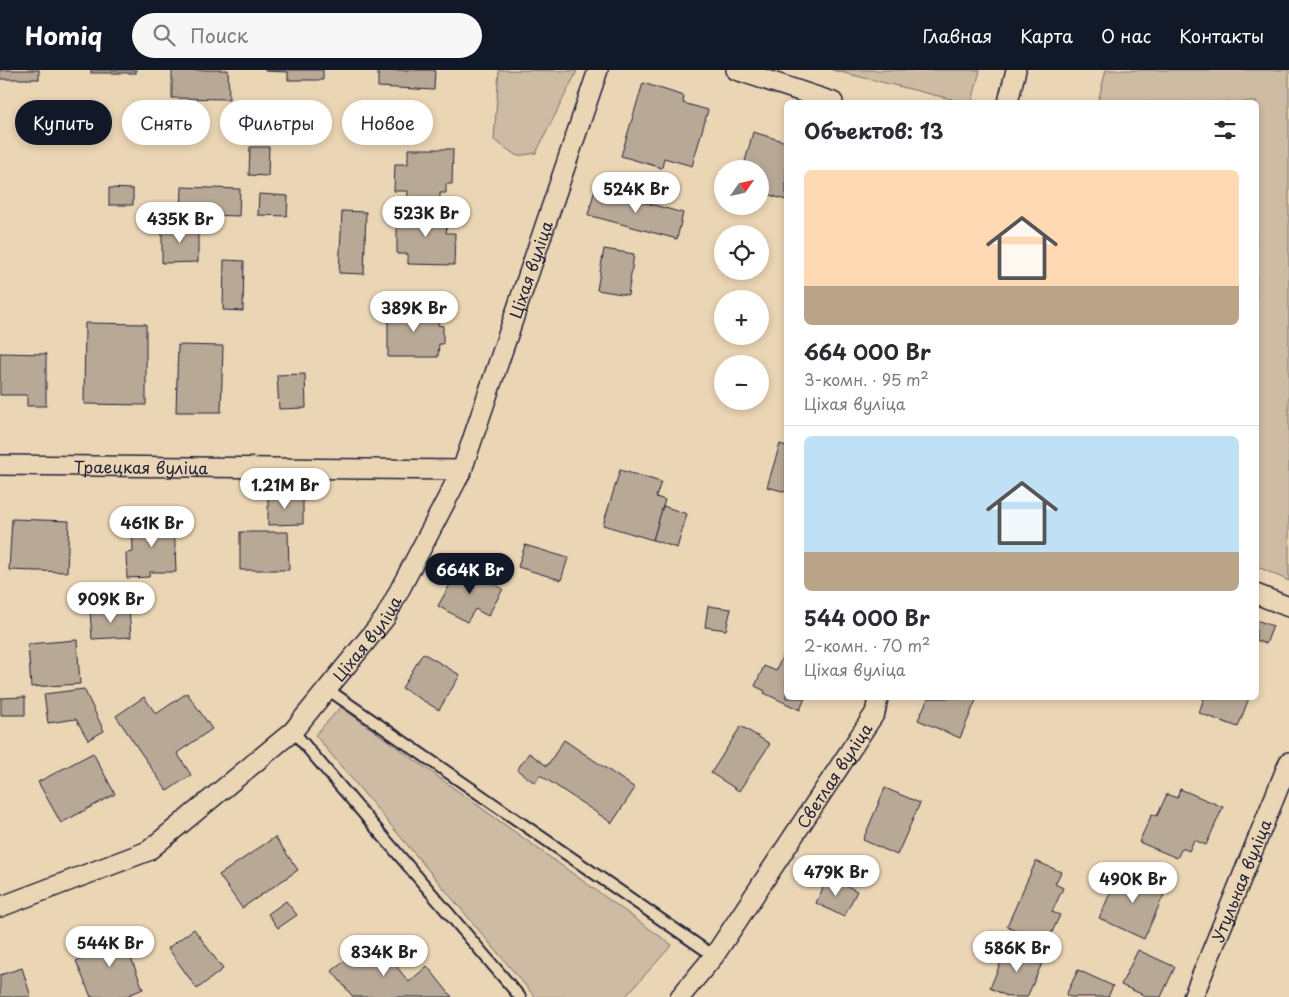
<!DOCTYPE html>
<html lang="ru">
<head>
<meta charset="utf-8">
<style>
	:root { --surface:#fff; --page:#f7f7f7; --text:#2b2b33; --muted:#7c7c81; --line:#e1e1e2; --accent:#111827 }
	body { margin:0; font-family:"Playpen Sans",sans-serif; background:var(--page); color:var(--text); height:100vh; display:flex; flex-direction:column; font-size:19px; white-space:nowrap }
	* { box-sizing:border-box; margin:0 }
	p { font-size:16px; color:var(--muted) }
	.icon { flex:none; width:28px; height:28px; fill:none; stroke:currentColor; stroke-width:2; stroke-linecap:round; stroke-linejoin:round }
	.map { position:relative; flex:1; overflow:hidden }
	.details { position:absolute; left:784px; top:30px; width:475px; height:600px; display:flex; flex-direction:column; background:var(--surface); border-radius:8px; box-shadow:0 2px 8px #0003 }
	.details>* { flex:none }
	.guide { position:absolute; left:15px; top:30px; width:475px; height:45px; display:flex; gap:10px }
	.needle { width:32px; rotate:56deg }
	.buttons { position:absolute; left:714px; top:90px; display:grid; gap:10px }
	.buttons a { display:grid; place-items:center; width:55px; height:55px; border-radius:50%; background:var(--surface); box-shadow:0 2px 8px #0003; font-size:25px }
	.price { position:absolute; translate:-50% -42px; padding:0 11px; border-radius:18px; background:#fff; color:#222; font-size:16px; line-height:32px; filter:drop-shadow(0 1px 2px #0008) }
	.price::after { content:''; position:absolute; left:50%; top:30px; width:15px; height:11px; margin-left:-8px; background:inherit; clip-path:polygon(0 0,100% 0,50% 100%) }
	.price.active { background:var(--accent); color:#fff }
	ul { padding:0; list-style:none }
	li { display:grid; align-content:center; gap:10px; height:265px; padding:0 20px }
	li+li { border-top:1px solid var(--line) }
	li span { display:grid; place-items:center; height:155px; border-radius:8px; color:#555 }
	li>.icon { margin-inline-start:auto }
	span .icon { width:90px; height:90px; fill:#fffc; stroke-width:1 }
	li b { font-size:21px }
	h2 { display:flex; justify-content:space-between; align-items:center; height:60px; padding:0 20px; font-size:21px }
	.pill { padding:0 18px; border-radius:22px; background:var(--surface); box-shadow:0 2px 8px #0003; font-size:18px; line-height:45px }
	.pill.active { background:var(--accent); color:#fff }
	header { display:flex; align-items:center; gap:30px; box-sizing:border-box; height:70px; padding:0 25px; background:var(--accent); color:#fff }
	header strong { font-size:24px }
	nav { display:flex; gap:28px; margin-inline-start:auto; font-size:18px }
	.search { width:350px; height:45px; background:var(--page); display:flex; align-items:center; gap:12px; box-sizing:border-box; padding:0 18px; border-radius:28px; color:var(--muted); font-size:19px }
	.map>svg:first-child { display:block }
	.green { fill:#cdbba3; stroke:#786e6f }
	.building { fill:#b8a896; stroke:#22223b }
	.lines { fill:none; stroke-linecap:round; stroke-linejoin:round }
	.service-casing { stroke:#22223b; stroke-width:14 }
	.minor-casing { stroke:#22223b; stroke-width:22 }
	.service { stroke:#ead5b4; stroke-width:10 }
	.minor { stroke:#ead5b4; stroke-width:19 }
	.labels { text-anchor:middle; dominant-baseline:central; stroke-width:4; stroke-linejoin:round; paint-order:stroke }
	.street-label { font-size:16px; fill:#22223b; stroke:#ead5b4 }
</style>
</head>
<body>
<header>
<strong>Homiq</strong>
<div class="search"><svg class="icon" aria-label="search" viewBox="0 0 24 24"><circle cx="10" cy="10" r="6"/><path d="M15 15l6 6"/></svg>Поиск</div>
<nav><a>Главная</a><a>Карта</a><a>О нас</a><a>Контакты</a></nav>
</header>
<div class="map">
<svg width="1289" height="927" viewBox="0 0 1289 927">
	<rect width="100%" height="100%" fill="#ead5b4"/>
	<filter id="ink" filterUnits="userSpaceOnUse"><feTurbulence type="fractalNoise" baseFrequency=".02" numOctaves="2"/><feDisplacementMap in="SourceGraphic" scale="10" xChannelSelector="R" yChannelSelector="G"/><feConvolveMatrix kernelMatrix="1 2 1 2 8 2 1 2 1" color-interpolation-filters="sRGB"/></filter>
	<g filter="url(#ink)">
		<g class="green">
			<path d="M499 0 577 1 536 83 517 86 494 70Z"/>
			<path d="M832 0H980L972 32H963Z"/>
			<path d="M1106 0H1289V511L1256 496V32H1098Z"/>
			<path d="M341 637 672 875 625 927H535L315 665Z"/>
		</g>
		<g class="building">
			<rect x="0" y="0" width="39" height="9"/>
			<rect x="91" y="0" width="45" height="3"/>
			<path d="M172 0H228L229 29 172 28Z"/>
			<path d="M265 0H323V10H288V2L265 1Z"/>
			<path d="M378 0H435L434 20 378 17Z"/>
			<path d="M643 13 684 26 683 33 708 40 692 96 664 88 662 98 621 86Z"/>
			<path d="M753 62 786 72V130L760 122V99H743Z"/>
			<path d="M250 77H269L268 106 249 105Z"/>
			<path d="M408 79H453L452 114H446V123H440V137L407 136 408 121H394L395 94H408Z"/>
			<path d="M182 117 240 119 239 146 181 144Z"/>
			<path d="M109 118 133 119V135H109Z"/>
			<path d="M595 119 683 143 677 169 588 145Z"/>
			<path d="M259 124 288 126 287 146 258 145Z"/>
			<path d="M407 136 440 137V154H447L446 163H455L454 195 408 194V184H397V153H407Z"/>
			<path d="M342 141 366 142 364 204 339 203Z"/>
			<path d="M198 156V192L162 193V157Z"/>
			<path d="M604 179 634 184 628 225 597 220Z"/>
			<path d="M224 190 244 191 243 241 223 240Z"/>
			<path d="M388 238H439L438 255 443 256V274H439L438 287H388Z"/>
			<path d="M85 253 146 254V335L84 334Z"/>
			<path d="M178 275 223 276 221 342H176Z"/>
			<path d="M0 283 46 284V336H27V325H0Z"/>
			<path d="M305 304 306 338 279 339 277 305Z"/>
			<path d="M780 374 786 376V422L767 417Z"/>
			<path d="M620 400 661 412 656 427 665 430 653 470 603 455Z"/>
			<path d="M268 426H303V454L268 455Z"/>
			<path d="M663 436 687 444 677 478 653 470Z"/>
			<path d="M174 448 176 502H150L149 507 127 508 126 483 133 482 132 449Z"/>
			<path d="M12 449 69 451 67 502 9 500Z"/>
			<path d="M240 462H288L289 500H240Z"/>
			<path d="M525 475 568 488 561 510 518 497Z"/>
			<path d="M461 495 503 519 488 546 475 539 467 552 438 536Z"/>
			<path d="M708 536 731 539 726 560 705 557Z"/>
			<path d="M129 538 131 567 92 569 90 540Z"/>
			<path d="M1256 550 1273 556 1266 574 1256 570Z"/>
			<path d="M77 570 80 614 31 617 28 574Z"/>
			<path d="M786 578V628H805L800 640 764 623 765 621 755 616 764 596 776 601Z"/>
			<path d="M423 583 460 605 439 640 402 618Z"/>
			<path d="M84 619 104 661 88 670 76 649 48 653 44 624Z"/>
			<path d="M187 623 212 659 177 683 191 705 167 721 116 646 144 627 156 644Z"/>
			<path d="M25 627V645H1V628Z"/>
			<path d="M928 628H977L960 668 918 650Z"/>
			<path d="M1204 628H1249L1238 657 1199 643Z"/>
			<path d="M741 656 770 674 739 721 711 703Z"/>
			<path d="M564 670 635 718 612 753 540 705 535 713 517 700 529 683 547 696Z"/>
			<path d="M93 683 115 724 61 753 38 712Z"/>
			<path d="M885 718 920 733 897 785 863 770Z"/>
			<path d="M1180 719 1223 737 1206 775 1194 770 1189 781 1182 778 1177 788 1139 772 1152 744 1157 746 1167 724 1177 728Z"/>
			<path d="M275 767 298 800 242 838 219 805Z"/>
			<path d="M1036 791 1061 802 1055 814 1063 818 1052 842 1060 845 1048 871 1037 866 1036 869 1007 856Z"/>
			<path d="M1121 799 1166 820 1144 869 1099 848Z"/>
			<path d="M828 807 857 821 844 847 816 833Z"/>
			<path d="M286 831 297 845 278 858 268 844Z"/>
			<path d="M194 859 223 899 197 919 168 878Z"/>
			<path d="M120 860 143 919 124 927H91L76 891 91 886 86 874Z"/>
			<path d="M373 868 409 912 427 896 452 927H353L332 901Z"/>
			<path d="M1009 873 1044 889 1027 927H1009L990 918Z"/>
			<path d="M1138 880 1175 897 1161 927H1148L1121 915Z"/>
			<path d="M22 898 31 927H0V905Z"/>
			<path d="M1078 900 1113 916 1108 927H1070L1066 925Z"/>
		</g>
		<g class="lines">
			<g class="service-casing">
				<g id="service">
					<path d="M327 619 714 886"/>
					<path d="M293 661 520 927"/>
				</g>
			</g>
			<g class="minor-casing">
				<g id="minor">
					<path d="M736 0 833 32"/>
					<path d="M1008 32 1016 0"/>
					<path id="s1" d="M0 395 462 400"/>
					<path d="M1256 524 1289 537"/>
					<path id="s2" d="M0 837 148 781 293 661 385 548 462 400 598 0"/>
					<path id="s3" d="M680 927 714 886 875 643 878 628"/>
					<path id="s4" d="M1193 927 1289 692"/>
				</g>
			</g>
			<use href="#service" class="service"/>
			<use href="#minor" class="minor"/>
		</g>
	</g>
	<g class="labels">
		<g class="street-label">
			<text stroke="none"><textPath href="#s2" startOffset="871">Ціхая вуліца</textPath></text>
			<text stroke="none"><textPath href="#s1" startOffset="141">Траецкая вуліца</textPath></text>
			<text stroke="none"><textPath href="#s2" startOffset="465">Ціхая вуліца</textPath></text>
			<text stroke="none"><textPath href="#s3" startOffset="270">Светлая вуліца</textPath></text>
			<text stroke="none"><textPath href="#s4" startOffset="126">Утульная вуліца</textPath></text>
		</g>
	</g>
</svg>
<div class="buttons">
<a><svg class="needle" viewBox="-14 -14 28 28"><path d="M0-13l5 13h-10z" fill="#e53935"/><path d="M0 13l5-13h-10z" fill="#7c7c81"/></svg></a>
<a><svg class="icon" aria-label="locate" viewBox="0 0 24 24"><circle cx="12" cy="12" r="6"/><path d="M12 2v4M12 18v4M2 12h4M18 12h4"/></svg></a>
<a>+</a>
<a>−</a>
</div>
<b class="price" style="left:636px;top:144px">524K Br</b>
<b class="price" style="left:426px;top:168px">523K Br</b>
<b class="price" style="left:180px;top:174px">435K Br</b>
<b class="price" style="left:414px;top:263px">389K Br</b>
<b class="price" style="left:285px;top:440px">1.21M Br</b>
<b class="price" style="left:152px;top:478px">461K Br</b>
<b class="price active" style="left:470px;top:525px">664K Br</b>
<b class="price" style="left:111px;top:554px">909K Br</b>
<b class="price" style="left:836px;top:827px">479K Br</b>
<b class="price" style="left:1133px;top:834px">490K Br</b>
<b class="price" style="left:110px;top:898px">544K Br</b>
<b class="price" style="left:1017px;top:903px">586K Br</b>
<b class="price" style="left:384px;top:907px">834K Br</b>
<div class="guide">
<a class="pill active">Купить</a>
<a class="pill">Снять</a>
<a class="pill">Фильтры</a>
<a class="pill">Новое</a>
</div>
<section class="details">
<h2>Объектов: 13<svg class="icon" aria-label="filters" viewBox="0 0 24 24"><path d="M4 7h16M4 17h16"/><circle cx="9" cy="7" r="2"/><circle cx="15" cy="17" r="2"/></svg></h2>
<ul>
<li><span style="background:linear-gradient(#ffd9b3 75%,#b9a48a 0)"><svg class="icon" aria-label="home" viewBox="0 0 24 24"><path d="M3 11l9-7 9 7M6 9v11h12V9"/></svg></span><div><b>664 000 Br</b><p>3-комн. · 95 m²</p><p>Ціхая вуліца</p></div></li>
<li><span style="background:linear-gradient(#bfe0f5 75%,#b9a48a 0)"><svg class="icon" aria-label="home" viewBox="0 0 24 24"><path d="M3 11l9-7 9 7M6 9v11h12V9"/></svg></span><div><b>544 000 Br</b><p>2-комн. · 70 m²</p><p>Ціхая вуліца</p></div></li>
</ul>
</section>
</div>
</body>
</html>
